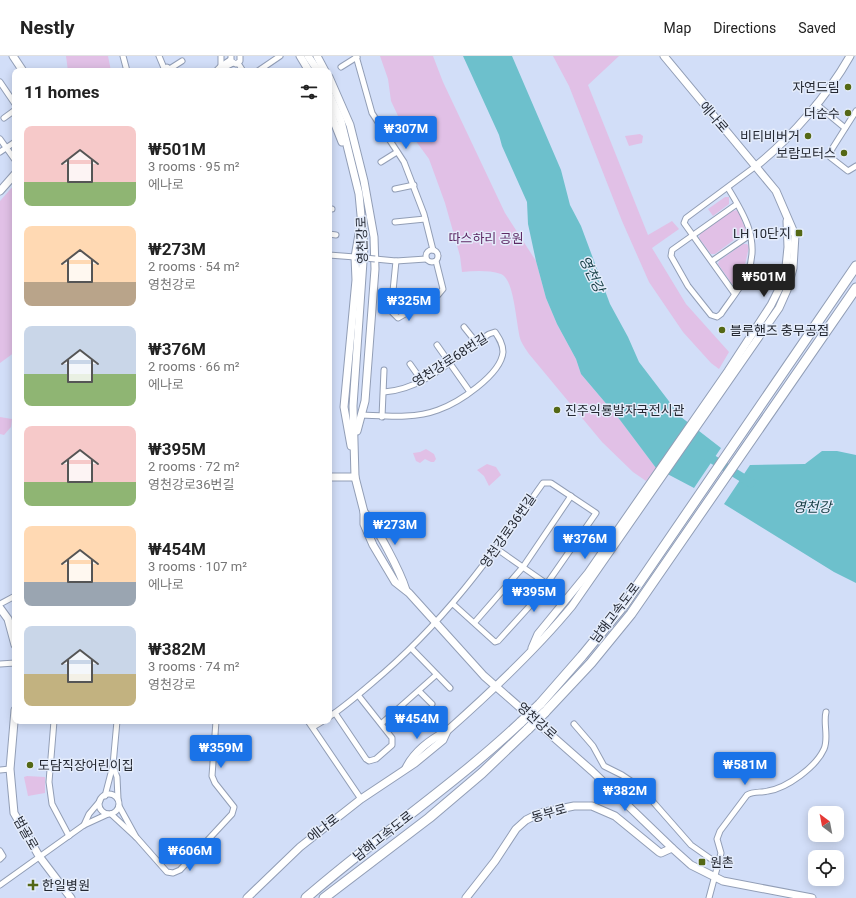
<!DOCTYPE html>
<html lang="en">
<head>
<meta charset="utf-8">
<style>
	:root { --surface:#fff; --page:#f6f6f6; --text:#222; --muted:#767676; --line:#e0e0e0; --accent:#1a73e8 }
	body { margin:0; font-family:Roboto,"Noto Sans KR",sans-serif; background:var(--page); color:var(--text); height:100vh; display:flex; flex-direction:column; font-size:15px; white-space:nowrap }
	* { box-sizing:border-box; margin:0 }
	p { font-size:13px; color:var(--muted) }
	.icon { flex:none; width:22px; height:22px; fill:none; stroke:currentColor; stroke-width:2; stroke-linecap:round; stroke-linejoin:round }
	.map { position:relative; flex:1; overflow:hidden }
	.side { position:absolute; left:12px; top:12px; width:320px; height:656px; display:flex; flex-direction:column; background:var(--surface); border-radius:8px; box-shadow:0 2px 10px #0003 }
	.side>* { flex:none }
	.needle { width:26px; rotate:328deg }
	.controls { position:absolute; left:808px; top:750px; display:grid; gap:8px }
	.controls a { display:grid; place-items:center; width:36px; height:36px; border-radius:8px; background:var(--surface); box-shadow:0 2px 10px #0003; font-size:20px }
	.price { position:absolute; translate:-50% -34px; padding:0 9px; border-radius:4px; background:var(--accent); color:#fff; font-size:13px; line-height:26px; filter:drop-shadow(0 1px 2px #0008) }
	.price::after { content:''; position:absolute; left:50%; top:24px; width:12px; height:9px; margin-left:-6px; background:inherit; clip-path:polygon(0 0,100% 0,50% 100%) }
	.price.active { background:#222; color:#fff }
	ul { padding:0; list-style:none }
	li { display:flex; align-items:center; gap:12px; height:100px; padding:0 12px }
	li span { display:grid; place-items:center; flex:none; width:112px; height:80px; border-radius:8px; color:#555 }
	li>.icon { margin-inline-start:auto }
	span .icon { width:48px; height:48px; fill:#fffc; stroke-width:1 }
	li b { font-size:17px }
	h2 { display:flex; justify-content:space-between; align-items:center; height:48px; padding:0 12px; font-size:17px }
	header { display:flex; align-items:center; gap:24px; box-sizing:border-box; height:56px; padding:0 20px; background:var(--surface); border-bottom:1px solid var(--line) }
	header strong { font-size:19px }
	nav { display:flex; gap:22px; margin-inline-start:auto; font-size:14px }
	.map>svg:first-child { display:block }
	.green { fill:#e1c0e6 }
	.water { fill:#6dc0cc }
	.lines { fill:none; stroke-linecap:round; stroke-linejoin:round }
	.river { stroke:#6dc0cc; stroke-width:9 }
	.street-casing { stroke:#929eb6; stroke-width:7 }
	.secondary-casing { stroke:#929eb6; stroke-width:9 }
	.highway-casing { stroke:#929eb6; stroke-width:11 }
	.street { stroke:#fff; stroke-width:5 }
	.secondary { stroke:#fff; stroke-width:7 }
	.highway { stroke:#fff; stroke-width:9 }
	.street-bridge-casing { stroke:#929eb6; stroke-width:7; stroke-linecap:butt }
	.highway-bridge-casing { stroke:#929eb6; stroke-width:11; stroke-linecap:butt }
	.street-bridge { stroke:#fff; stroke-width:5 }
	.highway-bridge { stroke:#fff; stroke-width:9 }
	.poi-dot { fill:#546815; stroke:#e4ecfb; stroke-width:1.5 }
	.labels { text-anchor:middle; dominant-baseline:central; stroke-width:3; stroke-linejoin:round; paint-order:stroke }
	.poi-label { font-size:13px; fill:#242832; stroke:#e4ecfb; text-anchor:end }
	.street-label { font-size:13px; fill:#242832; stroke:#e4ecfb }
	.park-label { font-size:13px; fill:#5d2965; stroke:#e4ecfb }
	.water-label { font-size:14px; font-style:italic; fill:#143c42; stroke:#e4ecfb }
</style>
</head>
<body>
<header>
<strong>Nestly</strong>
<nav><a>Map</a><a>Directions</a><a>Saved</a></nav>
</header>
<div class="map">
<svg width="856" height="842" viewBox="0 0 856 842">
	<rect width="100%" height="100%" fill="#d2def8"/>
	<g class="green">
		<path d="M66 0H108L111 15H68Z"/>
		<path d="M380 0H433L443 26 505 157 536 205 546 242 557 268 576 303 581 318 620 364 656 412 646 425 633 416 602 386 529 298C526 294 523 289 521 285 516 272 515 223 501 218 488 214 475 215 462 216L460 200 445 147 429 103 399 62 391 45 388 23Z"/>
		<path d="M553 0H619L588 29 648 179 672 165 679 173 652 192 686 248 729 296 719 313 711 307 683 276 649 226 622 165 569 30Z"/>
		<path d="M640 78 643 80 642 87 629 90 625 80Z"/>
		<path d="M15 128V296L0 307V145Z"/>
		<path d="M725 141H729V148L713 160 708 153Z"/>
		<path d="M738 154 746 175 715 198H711L699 182 700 178 732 155Z"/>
		<path d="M743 188H747L749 191 744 213 736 228H732L718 208 719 205Z"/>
		<path d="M0 361 12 363 11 371 4 379 0 378Z"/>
		<path d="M426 393 434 398 436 403 434 406H431L425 403 420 407 416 405 413 397 420 396Z"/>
		<path d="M487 408 496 411 501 419 489 430 484 420 477 414Z"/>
		<path d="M27 720 45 721V737L28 740 24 721Z"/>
	</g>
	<g class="water">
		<path d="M463 0H512L561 114 570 149 581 170 610 248 628 281 639 306 681 361 721 392 694 432 656 412 620 364 581 318 576 303 557 268 546 242 536 205 528 168 527 146 502 90 499 79Z"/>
		<path d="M822 395H837L856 399V527L834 516 724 448 750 409 805 408Z"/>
	</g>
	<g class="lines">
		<path class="river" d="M704 398 751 427"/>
		<g class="street-casing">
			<g id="street">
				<path d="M123 0 127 15"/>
				<path d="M159 0 164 12"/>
				<path d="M231 0V5L236 8 240 5V0"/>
				<path d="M356 0 372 57 404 106 424 158 433 194"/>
				<path d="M238 7 243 15"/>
				<path d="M221 10V0"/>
				<path d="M341 11 357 1"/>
				<path d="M171 12 182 5"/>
				<path d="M219 14 233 7"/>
				<path d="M162 15 167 11 173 15"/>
				<path d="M216 15 221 10 230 4"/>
				<path d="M258 15 280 0"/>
				<path d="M0 26 15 48"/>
				<path d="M816 48 845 72"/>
				<path d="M856 55 832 93 830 101 848 115 856 110"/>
				<path d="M4 62 15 54"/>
				<path d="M0 83 15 104"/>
				<path d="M0 96 15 86"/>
				<path d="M381 106 397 96"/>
				<path d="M728 132C744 158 760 184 748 216 743 229 729 246 721 258L717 261 711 259 688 230 671 200 672 194 737 148"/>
				<path d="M395 133 414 129"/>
				<path d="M329 153H332"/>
				<path d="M395 166 425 163"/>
				<path d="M329 178 336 179"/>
				<circle cx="432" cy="200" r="6"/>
				<path d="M329 199 355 201"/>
				<path d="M375 203 396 205 426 203"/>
				<path d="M396 205 391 255 398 262 438 239 443 233 436 205"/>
				<path d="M712 205 750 179"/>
				<path d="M734 237 684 167 686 162 756 110"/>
				<path d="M464 271 476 286"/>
				<path d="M437 289 470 336"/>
				<path d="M410 308 422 325"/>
				<path d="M362 359C387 360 414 363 438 354 458 347 501 319 503 296 503 288 499 282 495 276L489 278C455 300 426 333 384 336"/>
				<path d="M382 361 384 314"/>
				<path d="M497 493 547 528"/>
				<path d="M0 548 15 540"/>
				<path d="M475 566 523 511 571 440"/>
				<path d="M412 593 450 632"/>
				<path d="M0 608 15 607"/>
				<path d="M420 636 432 648"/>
				<path d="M403 651 414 666"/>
				<path d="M335 657 366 703 369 705 376 703 392 689V682L358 639"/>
				<path d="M329 661C344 651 358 639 372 627 443 568 490 502 543 427H551L596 457 537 542 498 585 495 586 453 548"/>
				<path d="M54 665 49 726 52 748 69 780"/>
				<path d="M308 665 361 743"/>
				<path d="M382 667 436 619"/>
				<path d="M574 668 593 690 604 710 622 719 640 731 691 789 718 808"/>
				<path d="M313 671 323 665"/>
				<path d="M113 710 117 721 118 743"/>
				<path d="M0 714 10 713"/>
				<circle cx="109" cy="748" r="10"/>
				<path d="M105 740 113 709 117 665"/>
				<path d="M119 750 136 781"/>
				<path d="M111 758 137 782 167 816 173 817 180 814 232 758 234 751 215 727 212 720 216 665"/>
				<path d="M84 769 89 758 100 745"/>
				<path d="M0 795 3 800 0 803"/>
				<path d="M0 829 84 769 108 758"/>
				<path d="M709 842 721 797 717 783 720 775 747 739C754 735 761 737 768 735 787 732 816 711 824 693 829 682 823 667 826 656"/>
			</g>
		</g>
		<g class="secondary-casing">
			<g id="secondary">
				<path d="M13 0 23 15"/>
				<path d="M300 0 309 15"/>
				<path d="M308 0 318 15"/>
				<path d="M317 0 325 15"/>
				<path d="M329 21 350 69 364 125 374 181 375 213 365 345 357 375"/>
				<path d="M329 38 341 65 359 138 364 191 353 350 355 421 364 456V468L373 489 395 526 409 537 484 620 592 715 672 792"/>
				<path d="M329 53 342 86"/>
				<path d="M756 110C791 82 828 39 850 0"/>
				<path d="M0 135 15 118"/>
				<path d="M351 390 344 351 356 224 355 201 359 178"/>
				<path d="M329 421H355"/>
				<path d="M364 456C377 471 400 515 406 534"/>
				<path d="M0 552 8 563 15 589"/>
				<path d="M532 592 538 578 588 517 728 315 771 249 780 231 786 211 788 191 787 165"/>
				<path d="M15 654 10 713 14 757 39 800 71 842"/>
				<path d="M406 712C414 696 431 683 447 675 491 636 535 595 572 550L779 252 787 234 793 212 795 179 776 135 664 0"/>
				<path d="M247 842 300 791 361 743 415 707 443 684 447 675"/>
				<path d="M466 842 495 805 516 773 526 764 540 757 574 750H592L615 760 659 796 661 797 672 792 691 809 723 825 812 842"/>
			</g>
		</g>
		<g class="highway-casing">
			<g id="highway">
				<path d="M540 648 582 600 624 549 856 210"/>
				<path d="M545 656 591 607 631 558 856 232"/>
				<path d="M306 842C376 781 453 730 521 666"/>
				<path d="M324 842 429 762 482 717 528 673"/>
			</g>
		</g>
		<use href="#street" class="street"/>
		<use href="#secondary" class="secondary"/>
		<use href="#highway" class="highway"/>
		<g class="street-bridge-casing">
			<path id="street-bridge" d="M355 201 375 203"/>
		</g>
		<g class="highway-bridge-casing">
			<g id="highway-bridge">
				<path d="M521 666 540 648"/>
				<path d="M528 673 545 656"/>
			</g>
		</g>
		<use href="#street-bridge" class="street-bridge"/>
		<use href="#highway-bridge" class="highway-bridge"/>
	</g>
	<g class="poi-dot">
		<circle cx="848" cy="31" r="4"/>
		<circle cx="848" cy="57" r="4"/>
		<circle cx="808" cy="80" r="4"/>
		<circle cx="844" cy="97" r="4"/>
		<rect x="795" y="173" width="8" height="8" rx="2"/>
		<circle cx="722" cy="274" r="4"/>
		<circle cx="557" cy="354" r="4"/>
		<circle cx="30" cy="709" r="4"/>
		<rect x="698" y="802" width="8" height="8" rx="2"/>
		<path d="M31 823h4v4h4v4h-4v4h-4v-4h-4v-4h4z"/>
	</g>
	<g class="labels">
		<g class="poi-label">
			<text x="840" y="31">자연드림</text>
			<text x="840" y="57">더순수</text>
			<text x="800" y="80">비티비버거</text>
			<text x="836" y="97">보람모터스</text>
			<text x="791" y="177">LH 10단지</text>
			<text x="730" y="274" text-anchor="start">블루핸즈 충무공점</text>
			<text x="565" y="354" text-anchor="start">진주익룡발자국전시관</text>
			<text x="38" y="709" text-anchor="start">도담직장어린이집</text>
			<text x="710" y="806" text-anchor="start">원촌</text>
			<text x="42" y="829" text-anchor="start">한일병원</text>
		</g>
		<g class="street-label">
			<text transform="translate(714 61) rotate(49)">에나로</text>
			<text transform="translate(362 184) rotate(-92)">영천강로</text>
			<text transform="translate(450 304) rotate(-33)">영천강로68번길</text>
			<text transform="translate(508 475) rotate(-55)">영천강로36번길</text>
			<text transform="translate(615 557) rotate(-53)">남해고속도로</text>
			<text transform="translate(537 665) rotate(42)">영천강로</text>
			<text transform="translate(549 757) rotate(-16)">동부로</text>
			<text transform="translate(323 772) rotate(-38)">에나로</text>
			<text transform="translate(26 777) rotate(60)">범골로</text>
			<text transform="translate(383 780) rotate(-38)">남해고속도로</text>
		</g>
		<g class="park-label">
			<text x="486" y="182">따스하리 공원</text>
		</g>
		<g class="water-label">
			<text transform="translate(592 218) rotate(64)">영천강</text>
			<text x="812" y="451">영천강</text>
		</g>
	</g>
</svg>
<div class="controls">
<a><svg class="needle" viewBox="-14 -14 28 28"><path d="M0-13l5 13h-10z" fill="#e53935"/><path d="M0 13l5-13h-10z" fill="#767676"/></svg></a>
<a><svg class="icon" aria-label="locate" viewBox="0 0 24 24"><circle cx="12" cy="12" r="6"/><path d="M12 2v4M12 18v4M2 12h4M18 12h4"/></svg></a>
</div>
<b class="price" style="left:406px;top:94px">₩307M</b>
<b class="price active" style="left:764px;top:242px">₩501M</b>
<b class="price" style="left:409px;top:266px">₩325M</b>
<b class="price" style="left:395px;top:490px">₩273M</b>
<b class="price" style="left:585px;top:504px">₩376M</b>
<b class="price" style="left:534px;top:557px">₩395M</b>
<b class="price" style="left:417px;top:684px">₩454M</b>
<b class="price" style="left:221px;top:713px">₩359M</b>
<b class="price" style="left:745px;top:730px">₩581M</b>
<b class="price" style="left:625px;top:756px">₩382M</b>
<b class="price" style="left:190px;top:816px">₩606M</b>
<section class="side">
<h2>11 homes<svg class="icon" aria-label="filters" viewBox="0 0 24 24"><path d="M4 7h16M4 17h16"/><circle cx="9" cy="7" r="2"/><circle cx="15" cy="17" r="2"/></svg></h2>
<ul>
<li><span style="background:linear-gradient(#f6c9c9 70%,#8fb573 0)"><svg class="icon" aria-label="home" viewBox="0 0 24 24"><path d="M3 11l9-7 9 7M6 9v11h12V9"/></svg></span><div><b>₩501M</b><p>3 rooms · 95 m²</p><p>에나로</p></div></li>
<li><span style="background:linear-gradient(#ffd9b3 70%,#b9a48a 0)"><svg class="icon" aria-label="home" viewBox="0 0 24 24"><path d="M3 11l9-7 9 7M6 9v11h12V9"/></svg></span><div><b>₩273M</b><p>2 rooms · 54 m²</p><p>영천강로</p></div></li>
<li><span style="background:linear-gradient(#c9d6e8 60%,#8fb573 0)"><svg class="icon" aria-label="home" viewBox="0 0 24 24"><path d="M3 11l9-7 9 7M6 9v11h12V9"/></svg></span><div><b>₩376M</b><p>2 rooms · 66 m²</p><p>에나로</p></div></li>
<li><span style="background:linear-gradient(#f6c9c9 70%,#8fb573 0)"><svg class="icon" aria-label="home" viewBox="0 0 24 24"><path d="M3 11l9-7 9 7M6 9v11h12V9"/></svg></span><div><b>₩395M</b><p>2 rooms · 72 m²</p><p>영천강로36번길</p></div></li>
<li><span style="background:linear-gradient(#ffd9b3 70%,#9aa5b1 0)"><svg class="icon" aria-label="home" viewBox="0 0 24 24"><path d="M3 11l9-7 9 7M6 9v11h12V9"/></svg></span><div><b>₩454M</b><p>3 rooms · 107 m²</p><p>에나로</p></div></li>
<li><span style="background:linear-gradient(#c9d6e8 60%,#c2b280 0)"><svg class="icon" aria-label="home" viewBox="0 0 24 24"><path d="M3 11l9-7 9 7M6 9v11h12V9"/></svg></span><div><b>₩382M</b><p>3 rooms · 74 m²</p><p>영천강로</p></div></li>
</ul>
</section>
</div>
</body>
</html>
